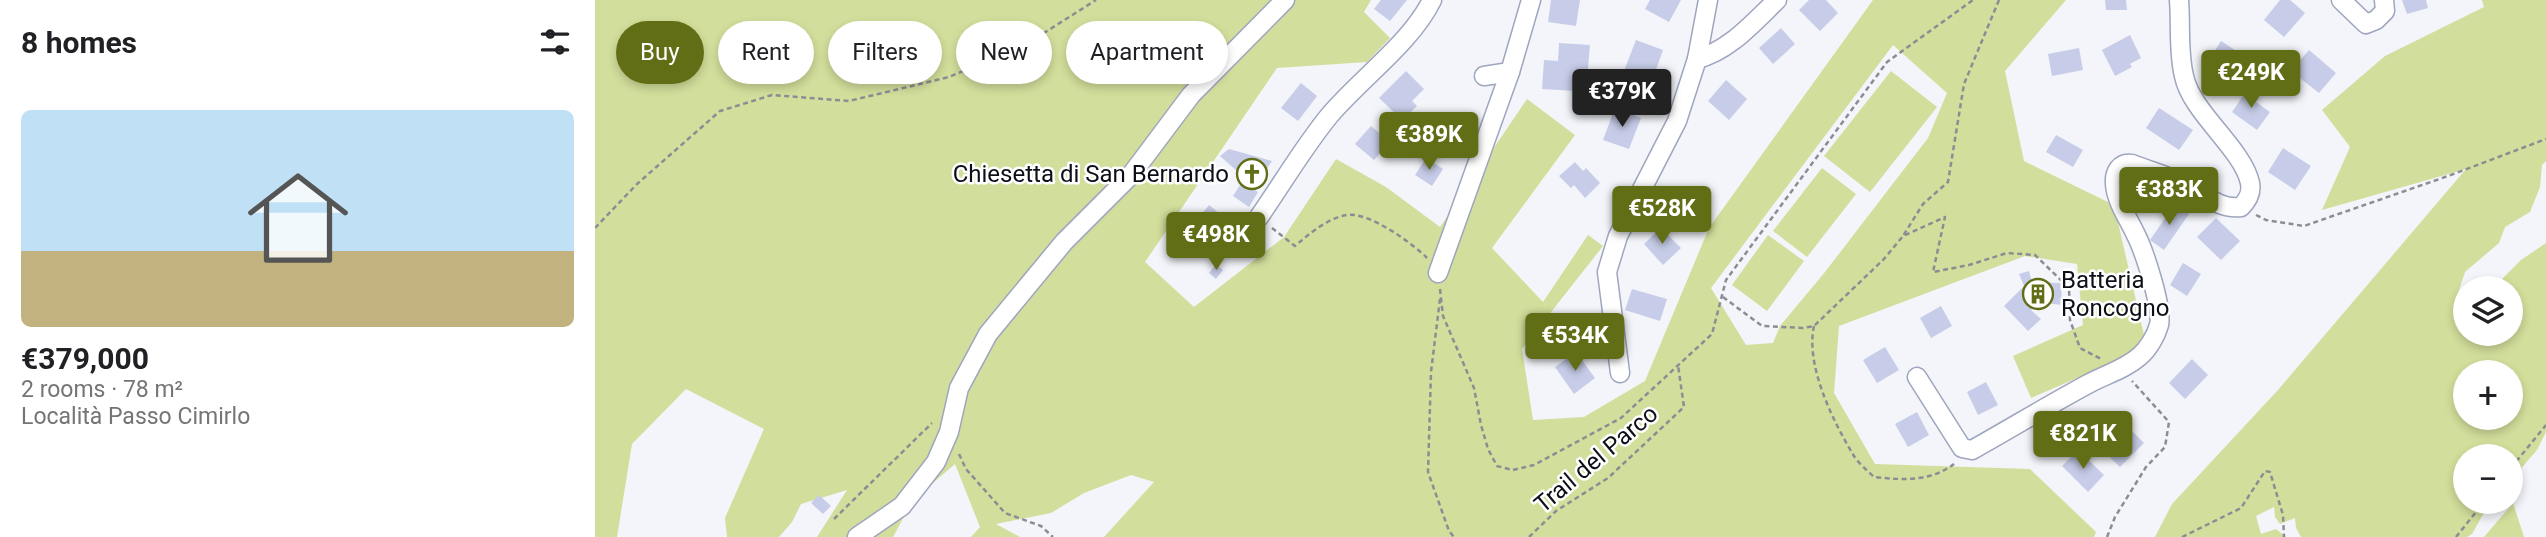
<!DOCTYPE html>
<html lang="en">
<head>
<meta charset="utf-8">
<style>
	:root { --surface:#fff; --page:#f6f6f6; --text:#202124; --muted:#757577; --accent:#626e16 }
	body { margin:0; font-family:Roboto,sans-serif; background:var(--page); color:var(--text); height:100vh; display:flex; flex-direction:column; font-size:26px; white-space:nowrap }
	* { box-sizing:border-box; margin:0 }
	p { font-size:23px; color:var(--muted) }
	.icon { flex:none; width:38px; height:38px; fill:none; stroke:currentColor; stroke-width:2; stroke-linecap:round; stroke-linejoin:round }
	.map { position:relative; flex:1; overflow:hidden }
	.drawer { display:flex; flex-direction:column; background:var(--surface); width:595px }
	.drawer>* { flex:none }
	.hud { position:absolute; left:21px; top:21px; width:665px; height:63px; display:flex; gap:14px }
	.tools { position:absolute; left:1858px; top:276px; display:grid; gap:14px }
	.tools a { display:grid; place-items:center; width:70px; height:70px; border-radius:50%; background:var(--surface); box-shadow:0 4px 10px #0003; font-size:35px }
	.price { position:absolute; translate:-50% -60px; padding:0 16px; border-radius:7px; background:var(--accent); color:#fff; font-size:23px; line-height:46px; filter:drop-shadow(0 2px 4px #0008) }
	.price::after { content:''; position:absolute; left:50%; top:42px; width:21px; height:16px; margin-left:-10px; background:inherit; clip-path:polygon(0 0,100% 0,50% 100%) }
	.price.current { background:#222; color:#fff }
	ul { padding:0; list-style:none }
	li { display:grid; align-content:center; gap:14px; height:371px; padding:0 21px }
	li span { display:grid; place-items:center; height:217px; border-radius:10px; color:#555 }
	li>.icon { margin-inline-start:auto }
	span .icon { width:126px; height:126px; fill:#fffc; stroke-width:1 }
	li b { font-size:30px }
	h2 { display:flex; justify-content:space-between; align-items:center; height:84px; padding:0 21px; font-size:30px }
	.chip { padding:0 24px; border-radius:32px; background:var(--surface); box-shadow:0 4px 10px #0003; font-size:24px; line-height:63px }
	.chip.current { background:var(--accent); color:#fff }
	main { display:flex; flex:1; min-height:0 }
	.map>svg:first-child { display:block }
	.green { fill:#d2de9b; fill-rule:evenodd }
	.building { fill:#c7cde8 }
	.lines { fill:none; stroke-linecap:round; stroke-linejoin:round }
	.minor-casing { stroke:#9ea5be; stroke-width:21 }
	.path { stroke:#8b8d94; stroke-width:2.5; stroke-dasharray:5 3.5; stroke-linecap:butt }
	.minor { stroke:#fff; stroke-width:18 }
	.labels { text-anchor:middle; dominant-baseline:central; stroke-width:5; stroke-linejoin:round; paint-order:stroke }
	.poi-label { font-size:24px; fill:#0d0f18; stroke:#fff; text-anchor:end }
	.street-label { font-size:24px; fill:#0d0f18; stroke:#fff }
</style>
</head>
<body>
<main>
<section class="drawer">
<h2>8 homes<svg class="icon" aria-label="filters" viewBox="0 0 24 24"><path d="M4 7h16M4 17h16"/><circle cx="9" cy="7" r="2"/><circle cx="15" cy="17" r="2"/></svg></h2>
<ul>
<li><span style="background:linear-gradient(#bfe0f5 65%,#c2b280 0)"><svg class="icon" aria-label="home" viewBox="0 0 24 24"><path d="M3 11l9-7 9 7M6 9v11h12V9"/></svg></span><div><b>€379,000</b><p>2 rooms · 78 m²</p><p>Località Passo Cimirlo</p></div></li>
</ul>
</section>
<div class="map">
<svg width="1951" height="537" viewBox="0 0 1951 537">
	<rect width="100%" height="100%" fill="#f3f5fa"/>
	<g class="green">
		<path d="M0 0H776L769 12 795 38 772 62 682 68 550 262 599 307 689 237 741 159 791 187 845 227 932 99 980 135 897 248 948 302 993 235 1008 246 927 349 938 420 989 417 1050 381 1114 228 1278 0H1471L1410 71 1429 161 1519 205 1552 348 1436 398 1418 356 1488 325 1482 264 1430 256 1244 326 1239 393 1280 464 1435 469 1501 532 1499 537H509L559 482 536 475 489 493 456 513 401 524 425 537H376L385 527 360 464 318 500 298 537H222L252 490 206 504 197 522 184 537H132L130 518 169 429 91 389 37 444 22 537H0ZM1298 45 1352 93 1333 138 1230 272 1185 326 1178 343 1151 345 1116 288Z"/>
		<path d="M1887 0H1951V161L1947 165 1945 187 1935 212 1910 227 1904 243 1870 272 1860 302 1871 301V334H1916V289H1895L1904 282 1926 260 1951 243V432L1942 450 1916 480V457H1871V502H1895L1877 534 1872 537H1706L1701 528 1700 518 1685 524 1680 517 1679 507 1661 516 1666 534 1681 529 1691 537H1560L1577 504 1683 390 1871 169 1727 210 1755 147 1727 110 1790 56 1889 7ZM1871 373H1916V418H1871Z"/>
		<path d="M1296 71 1342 107 1275 192 1229 156Z"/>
		<path d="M1227 168 1261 194 1212 257 1178 231Z"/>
		<path d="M1173 235 1209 261 1172 311 1137 285Z"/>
		<path d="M1918 503 1929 537H1889Z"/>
	</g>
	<g class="building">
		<path d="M786 0H812L795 21 779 9Z"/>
		<path d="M956 0H985L981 26 953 22Z"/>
		<path d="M1055 0H1086L1074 22 1050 9Z"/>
		<path d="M1214 0H1231L1243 13 1225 31 1204 10Z"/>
		<path d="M1510 0H1531L1532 10H1511Z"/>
		<path d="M1685 0H1695L1710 13 1689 37 1669 20Z"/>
		<path d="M1807 0H1831L1833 8 1812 14Z"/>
		<path d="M1186 28 1200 44 1178 64 1164 48Z"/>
		<path d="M1535 35 1546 58 1535 64 1537 67 1520 76 1507 50Z"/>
		<path d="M1041 40 1068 50 1057 81 1029 71Z"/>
		<path d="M1626 41 1646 54 1632 78 1616 69 1620 63 1614 60Z"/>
		<path d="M964 43 995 45 992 79 981 78 980 91 947 89 949 60 963 61Z"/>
		<path d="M1484 48 1488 70 1457 76 1453 54Z"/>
		<path d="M1714 50 1741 73 1724 93 1696 71Z"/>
		<path d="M811 71 829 89 817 101 822 106 807 120 784 98Z"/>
		<path d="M1131 80 1152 99 1134 120 1113 101Z"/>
		<path d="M706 83 722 96 703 121 686 108Z"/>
		<path d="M1652 90 1664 98 1661 102 1675 112 1662 130 1637 112Z"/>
		<path d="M1020 108 1046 118 1034 149 1008 140Z"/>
		<path d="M1564 108 1598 130 1584 150 1551 128Z"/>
		<path d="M776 126 795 142 779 160 760 144Z"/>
		<path d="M1461 135 1488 150 1478 167 1451 152Z"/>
		<path d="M1688 148 1716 166 1700 190 1673 172Z"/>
		<path d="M634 149 677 161 660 187 625 156Z"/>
		<path d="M831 158 848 169 837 186 820 175Z"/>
		<path d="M980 162 988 171 991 168 1005 183 990 198 979 185 976 188 964 176Z"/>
		<path d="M647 182 663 192 654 207 638 196Z"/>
		<path d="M1580 204 1594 214 1569 250 1555 240Z"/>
		<path d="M614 205 630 218 616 234 601 221Z"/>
		<path d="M1621 218 1645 241 1626 260 1602 237Z"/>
		<path d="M1066 228 1086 248 1068 265 1049 244Z"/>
		<path d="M1588 263 1606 274 1592 296 1575 285Z"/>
		<path d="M621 264 628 270 621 279 614 273Z"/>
		<path d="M1434 271 1437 282 1466 283 1467 305 1442 302 1436 310 1446 319 1433 331 1409 306 1429 286 1424 274Z"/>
		<path d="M1037 289 1072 299 1065 321 1030 310Z"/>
		<path d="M1346 306 1357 326 1336 338 1325 318Z"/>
		<path d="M1290 347 1304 370 1282 383 1268 360Z"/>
		<path d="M981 352 1000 378 979 394 960 367Z"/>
		<path d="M1597 359 1613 375 1590 399 1574 383Z"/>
		<path d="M1391 382 1403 405 1383 415 1372 392Z"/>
		<path d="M1322 412 1334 435 1313 447 1300 424Z"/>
		<path d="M1525 419 1549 443 1525 467 1501 444Z"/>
		<path d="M1483 450 1509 475 1493 492 1467 466Z"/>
		<path d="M224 495 236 506 228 514 216 503Z"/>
	</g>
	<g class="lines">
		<g class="minor-casing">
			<g id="minor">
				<path d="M1746 0 1771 24 1781 20 1790 11 1789 0"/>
				<path d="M1102 59C1134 51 1158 23 1182 0"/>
				<path d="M889 76 915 72"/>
				<path d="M664 217C687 184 708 148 734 116 765 79 816 43 837 0"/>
				<path d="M843 273 915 72 936 0"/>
				<path d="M1025 373 1012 272 1023 236 1082 121 1102 59 1113 0"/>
				<path d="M1322 377 1367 448 1377 450C1416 428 1454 405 1493 384 1511 374 1529 370 1545 356 1553 349 1561 336 1564 325 1568 308 1549 250 1540 233 1533 218 1521 201 1520 184 1519 172 1525 162 1537 164 1555 171 1573 176 1590 184 1609 193 1623 210 1646 207 1653 200 1657 193 1655 183 1648 149 1596 112 1589 76 1583 52 1586 25 1584 0"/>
				<path d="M262 537 307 506 341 462 354 432 364 388 393 334 469 242 536 175 596 95 690 0"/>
			</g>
		</g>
		<g class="path">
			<path d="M1404 0 1369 84 1353 182 1328 204 1308 236 1350 217 1338 272 1374 265 1412 253 1440 255 1474 288 1475 320 1485 348 1506 359"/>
			<path d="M1661 215 1671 220 1709 226 1853 176 1951 139"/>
			<path d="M0 228 42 184 125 111 177 95 254 101 354 77 430 45 501 0"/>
			<path d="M677 228 700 246C715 233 732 219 751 215 773 211 817 243 832 258"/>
			<path d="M845 289 848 316 879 388 886 425 893 449 902 466 918 470 939 465 1026 418 1117 334 1131 280 1292 62 1378 0"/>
			<path d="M1128 297 1167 326 1208 328 1219 326 1289 259 1308 236"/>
			<path d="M845 299 836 372 833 472 854 531 859 537"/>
			<path d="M1219 326C1210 366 1239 423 1259 456 1264 464 1272 470 1279 477 1308 480 1335 482 1359 464"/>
			<path d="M364 454 371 469 410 513 446 526 458 537"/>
			<path d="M1916 468 1951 425"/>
			<path d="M239 519 337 423"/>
			<path d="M934 537 961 511 1013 478 1089 407 1083 365"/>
			<path d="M1512 537 1520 517 1551 467 1570 447 1574 422 1537 381"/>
			<path d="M1587 537 1646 508 1670 471 1675 472 1688 515 1689 537"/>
			<path d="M1861 537 1889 502"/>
		</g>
		<use href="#minor" class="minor"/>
	</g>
	<defs>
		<g id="church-ring" transform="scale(1.575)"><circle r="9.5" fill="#fff" stroke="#626e16" stroke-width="1.5"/><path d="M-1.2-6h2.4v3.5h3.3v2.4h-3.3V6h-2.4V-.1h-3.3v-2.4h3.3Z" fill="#626e16"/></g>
		<g id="building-ring" transform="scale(1.575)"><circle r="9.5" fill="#fff" stroke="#626e16" stroke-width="1.5"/><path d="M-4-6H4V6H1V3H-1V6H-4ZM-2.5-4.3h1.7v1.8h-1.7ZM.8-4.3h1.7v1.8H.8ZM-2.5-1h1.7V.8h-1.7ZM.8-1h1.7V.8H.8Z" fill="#626e16"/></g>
	</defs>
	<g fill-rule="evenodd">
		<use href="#church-ring" x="657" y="174"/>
		<use href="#building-ring" x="1443" y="294"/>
	</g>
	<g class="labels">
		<g class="poi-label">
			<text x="634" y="174">Chiesetta di San Bernardo</text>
			<text x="1466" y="280" text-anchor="start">Batteria<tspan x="1466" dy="28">Roncogno</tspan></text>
		</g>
		<g class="street-label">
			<text transform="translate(1001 459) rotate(-40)">Trail del Parco</text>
		</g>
	</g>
</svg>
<div class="tools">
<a><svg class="icon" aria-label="layers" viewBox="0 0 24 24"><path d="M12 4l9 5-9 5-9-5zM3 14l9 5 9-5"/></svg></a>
<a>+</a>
<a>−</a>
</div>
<b class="price" style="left:1656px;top:110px">€249K</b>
<b class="price current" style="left:1027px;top:129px">€379K</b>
<b class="price" style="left:834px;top:172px">€389K</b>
<b class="price" style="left:1574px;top:227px">€383K</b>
<b class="price" style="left:1067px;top:246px">€528K</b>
<b class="price" style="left:621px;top:272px">€498K</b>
<b class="price" style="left:980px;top:373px">€534K</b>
<b class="price" style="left:1488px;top:471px">€821K</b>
<div class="hud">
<a class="chip current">Buy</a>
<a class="chip">Rent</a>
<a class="chip">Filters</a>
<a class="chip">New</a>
<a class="chip">Apartment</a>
</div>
</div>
</main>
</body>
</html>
